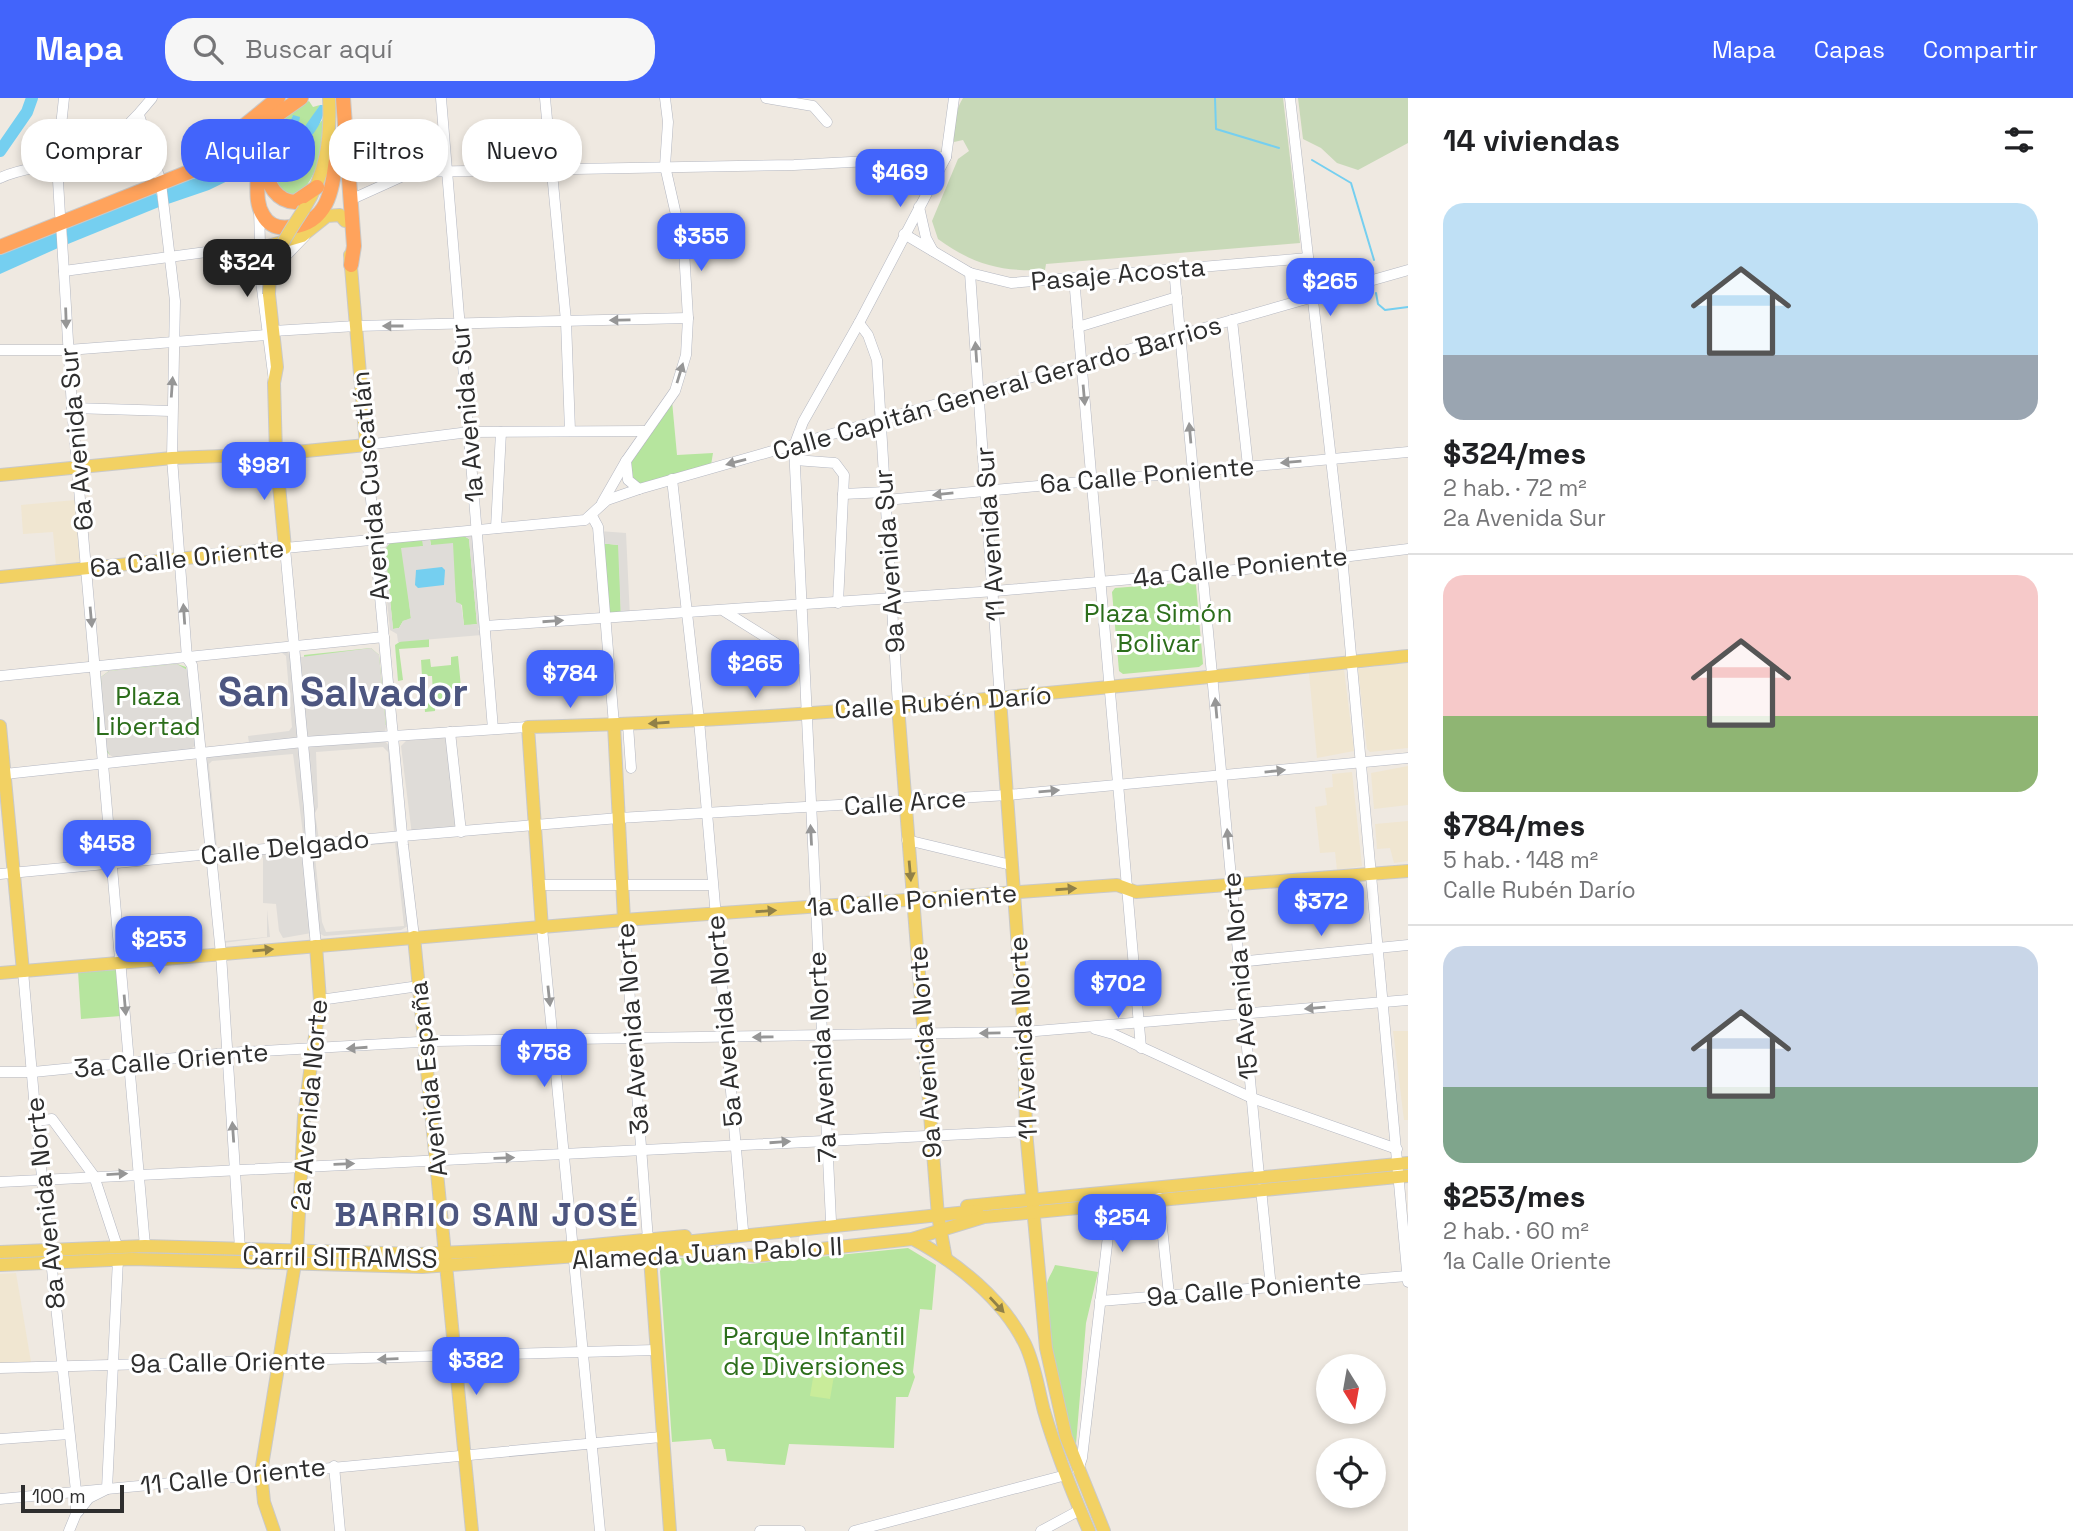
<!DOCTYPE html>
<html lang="es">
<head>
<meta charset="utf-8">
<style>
	:root { --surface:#fff; --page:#f6f6f6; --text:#202124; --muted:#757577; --line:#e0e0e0; --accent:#4264fb }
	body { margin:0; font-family:"Space Grotesk",sans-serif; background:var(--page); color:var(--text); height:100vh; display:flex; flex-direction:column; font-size:26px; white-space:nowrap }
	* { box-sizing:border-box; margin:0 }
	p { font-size:23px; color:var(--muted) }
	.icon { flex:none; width:38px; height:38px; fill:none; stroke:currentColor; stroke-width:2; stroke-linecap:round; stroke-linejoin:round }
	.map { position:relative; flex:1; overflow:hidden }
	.drawer { display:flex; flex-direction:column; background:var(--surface); width:665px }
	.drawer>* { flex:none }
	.guide { position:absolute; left:21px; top:21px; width:665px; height:63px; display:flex; gap:14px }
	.needle { width:46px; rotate:169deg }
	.buttons { position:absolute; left:1316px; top:1256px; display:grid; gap:14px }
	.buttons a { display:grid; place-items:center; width:70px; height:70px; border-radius:50%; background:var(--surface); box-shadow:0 4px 10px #0003; font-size:35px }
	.scale { position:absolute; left:21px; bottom:18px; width:103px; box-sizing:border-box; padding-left:7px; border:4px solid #2e2e2e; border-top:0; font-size:19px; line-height:24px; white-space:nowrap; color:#2e2e2e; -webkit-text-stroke:5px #fff; paint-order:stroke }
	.price { position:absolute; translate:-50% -60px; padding:0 16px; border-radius:14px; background:var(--accent); color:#fff; font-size:23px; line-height:46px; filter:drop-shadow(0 2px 4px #0008) }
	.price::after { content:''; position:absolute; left:50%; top:42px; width:21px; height:16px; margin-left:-10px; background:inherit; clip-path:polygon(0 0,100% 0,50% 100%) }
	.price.active { background:#222; color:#fff }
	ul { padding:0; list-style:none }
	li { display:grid; align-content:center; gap:14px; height:371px; padding:0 35px }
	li+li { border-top:2px solid var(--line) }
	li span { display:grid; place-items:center; height:217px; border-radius:21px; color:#555 }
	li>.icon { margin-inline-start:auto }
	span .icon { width:126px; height:126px; fill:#fffc; stroke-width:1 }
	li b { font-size:30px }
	h2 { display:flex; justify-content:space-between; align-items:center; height:84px; padding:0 35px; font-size:30px }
	.pill { padding:0 24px; border-radius:28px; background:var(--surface); box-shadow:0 4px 10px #0003; font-size:24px; line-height:63px }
	.pill.active { background:var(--accent); color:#fff }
	header { display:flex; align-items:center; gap:42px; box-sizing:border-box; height:98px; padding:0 35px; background:var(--accent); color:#fff }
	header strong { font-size:33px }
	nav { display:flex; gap:38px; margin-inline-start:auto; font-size:24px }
	.search { width:490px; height:63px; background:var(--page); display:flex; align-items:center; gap:18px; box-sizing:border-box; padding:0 24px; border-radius:28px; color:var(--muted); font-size:26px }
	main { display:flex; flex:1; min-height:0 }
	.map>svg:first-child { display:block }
	.education { fill:#f0e6d1 }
	.green { fill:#b6e59e }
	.cemetery { fill:#c8d9b8 }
	.pitch { fill:#c9ec9a }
	.plaza { fill:#dfdcd8; fill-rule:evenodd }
	.water { fill:#75cff0 }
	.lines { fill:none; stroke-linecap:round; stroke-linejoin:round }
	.stream { stroke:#75cff0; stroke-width:2 }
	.river { stroke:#75cff0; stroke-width:12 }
	.minor-casing { stroke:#b4b7c1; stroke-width:11 }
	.major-casing { stroke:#c9c9c9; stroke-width:14 }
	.highway-casing { stroke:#c9c9c9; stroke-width:16 }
	.minor { stroke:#fff; stroke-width:10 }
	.major { stroke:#f2d163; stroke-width:12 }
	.highway { stroke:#ffa35c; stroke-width:14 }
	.major-bridge-casing { stroke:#c9c9c9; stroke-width:14; stroke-linecap:butt }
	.major-bridge { stroke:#f2d163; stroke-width:12 }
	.oneway { fill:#969696 }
	.oneway2 { fill:#908048 }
	.labels { text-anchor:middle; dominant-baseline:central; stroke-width:6; stroke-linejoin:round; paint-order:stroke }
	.street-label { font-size:26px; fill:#2e2e2e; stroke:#fff }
	.park-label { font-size:26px; fill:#2c6e1b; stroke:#fff }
	.district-label { font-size:33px; font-weight:bold; letter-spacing:2px; fill:#4d5680; stroke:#fff }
	.town-label { font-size:40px; font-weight:bold; fill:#4d5680; stroke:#fff }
</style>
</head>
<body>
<header>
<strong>Mapa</strong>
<div class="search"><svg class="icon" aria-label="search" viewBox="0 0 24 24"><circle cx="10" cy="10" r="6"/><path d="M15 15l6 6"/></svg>Buscar aquí</div>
<nav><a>Mapa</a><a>Capas</a><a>Compartir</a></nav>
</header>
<main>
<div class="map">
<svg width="1408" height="1433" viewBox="0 0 1408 1433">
	<rect width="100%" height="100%" fill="#efe9e1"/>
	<g class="education">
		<path d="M75 402 80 466 56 468 53 434 23 436 21 407Z"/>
		<path d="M1408 564V650L1370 654 1367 651 1358 571Z"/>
		<path d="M1344 571 1354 653 1317 660 1309 575Z"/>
		<path d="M1408 668V707L1374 711 1371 675Z"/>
		<path d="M1352 674 1362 768 1337 772 1335 754 1320 755 1315 709 1327 707 1325 690 1333 689 1332 676Z"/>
		<path d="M1408 723V763L1394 765 1390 750 1377 751 1375 726Z"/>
		<path d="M1393 933H1408V1022H1404Z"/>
		<path d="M16 1175 31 1264 0 1265V1176Z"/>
	</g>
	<g class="green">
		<path d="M309 3 313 9 320 7 307 28 300 32 293 18 283 41 268 50C272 26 290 15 309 3Z"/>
		<path d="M324 20C326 49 318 77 298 98L281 95 269 67 299 50Z"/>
		<path d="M672 303 677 357 713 355 711 367 640 386 632 382 630 363Z"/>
		<path d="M464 438 469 441 477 526 464 528 462 507 456 505 451 448 431 447 430 441Z"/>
		<path d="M423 442V448L404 453 411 521 403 523 399 530 393 531 385 451 390 445Z"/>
		<path d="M599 445 619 447 621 520 605 519Z"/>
		<path d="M1192 484 1196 487 1203 566 1199 569 1123 576 1119 573 1112 494 1115 490Z"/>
		<path d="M425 537 429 540V549L399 551 403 582 398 583 395 547 407 539Z"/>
		<path d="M371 550 379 557 386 627 311 637 304 557Z"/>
		<path d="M458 558 463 610 455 611 454 604 435 605V613L425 614 424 596 433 595 432 578H422L421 562 430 561 431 569 451 567V559Z"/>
		<path d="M177 566 186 569 192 650 110 657 107 654 101 579 109 573Z"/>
		<path d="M116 872 121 918 81 921 78 873Z"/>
		<path d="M908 1150 936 1167 932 1212 920 1211 913 1274 915 1279 908 1299H896L894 1350 789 1346 785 1367 727 1363 725 1351H714L711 1341 672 1344 660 1173 665 1162 689 1159 750 1166Z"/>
		<path d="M1055 1167 1098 1174 1086 1225 1075 1358C1065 1326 1041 1222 1046 1191 1047 1180 1052 1176 1055 1167Z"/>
	</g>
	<g class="cemetery">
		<path d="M963 0H1283L1300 145 1046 166 1045 172C1002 174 974 167 938 141L932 123 958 61 969 53 963 42 954 44C952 29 955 13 963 0Z"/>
		<path d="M1298 0H1408V45L1358 72 1337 65 1321 50 1303 41Z"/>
	</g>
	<path class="pitch" d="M816 1262 836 1266 830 1301 810 1298Z"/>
	<g class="plaza">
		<path d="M599 433 626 435 630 520H621L618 447 599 445Z"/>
		<path d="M472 436 481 525 478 531 482 537 398 544 397 536 390 532 381 445ZM464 438 469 441 477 526 464 527 461 506 456 504 453 445 431 447 430 442ZM422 442 423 448 401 450 411 520 403 523 399 530 393 531 385 451 390 445Z"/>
		<path d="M371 550 379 557 386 629 384 642 390 649 408 828 401 832 324 838 317 834 283 840 279 833 276 806 263 805V760L260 757 215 762 220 807 225 843 267 839V812L270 839 223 845 206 661 207 659 203 650 249 645 248 638 289 633 292 629 286 558 282 555 195 563 286 553 294 560ZM383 649 388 654 394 734 319 742 315 715 318 709 316 654ZM293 656 304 744 217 750 209 666 212 663ZM395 745 404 828 326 834 322 824 315 759 333 756 336 750Z"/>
		<path d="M177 566 189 573 196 647 188 653 114 660 110 657 105 649 101 579 109 573Z"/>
		<path d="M451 638 461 734 412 737 401 648 406 643Z"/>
	</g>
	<g class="water">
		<path d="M320 7H325C323 35 295 57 269 67L268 50 283 41 293 17 300 19 298 30 303 31Z"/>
		<path d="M245 56 252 71 209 92 168 106 166 90 210 75Z"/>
		<path d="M156 93 159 109 68 146 66 128Z"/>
		<path d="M57 132 58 150 0 176V156Z"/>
		<path d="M442 469 445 472 444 487 418 490 415 487 416 472Z"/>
	</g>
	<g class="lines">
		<g class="stream">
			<path d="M1215 0 1216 31 1279 50"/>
			<path d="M1312 62 1351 85 1374 162"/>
			<path d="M1376 195 1378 206 1385 212 1408 209"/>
		</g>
		<path class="river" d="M0 53 27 14 32 0"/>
		<g class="minor-casing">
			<g id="minor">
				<path d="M441 0 493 631"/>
				<path d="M545 0 566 223 570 333"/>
				<path d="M766 0 813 8 827 24"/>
				<path d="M1290 0 1342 458 1408 1184"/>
				<path d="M139 17 159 78"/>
				<path d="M0 80C17 72 35 70 53 66 99 56 124 35 152 0"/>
				<path d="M161 85 175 203 172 360 187 560 192 567 221 856 240 1151"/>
				<path d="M350 102 412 74 794 67 946 59"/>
				<path d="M919 109 926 140 933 153"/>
				<path d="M259 110 261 183 274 283"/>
				<path d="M60 117 57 65 64 0"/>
				<path d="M61 125 72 310 145 1148"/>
				<path d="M904 136 970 175 1011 185 1308 160"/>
				<path d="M1174 171 1259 1078"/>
				<path d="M64 173 259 147"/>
				<path d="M275 175 280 164 305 138"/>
				<path d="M970 175 1000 601"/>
				<path d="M1074 180 1141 950"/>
				<path d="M1232 222 1248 368"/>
				<path d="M859 225 868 237 877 262 898 608"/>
				<path d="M1078 229 1177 199"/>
				<path d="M273 233 356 228 688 220"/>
				<path d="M0 252H68L266 237"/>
				<path d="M72 310 171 313"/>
				<path d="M795 362 835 365 844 377 838 505"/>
				<path d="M672 381 699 622 743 1132"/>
				<path d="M639 391 628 382 626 363 675 293 686 257 688 220 684 152 665 68 668 24 665 0"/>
				<path d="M843 396 886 394"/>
				<path d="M886 402 1408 354"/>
				<path d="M602 405 626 363"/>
				<path d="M592 418 598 429 614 627"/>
				<path d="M496 430 501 334"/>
				<path d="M724 513 804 563"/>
				<path d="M485 528 995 493 1246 471 1408 451"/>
				<path d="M0 578 384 539"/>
				<path d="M628 627 631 670"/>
				<path d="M450 634 461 734"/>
				<path d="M5 676 303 644 528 629"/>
				<path d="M907 742 1011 767"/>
				<path d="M0 776 402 738 619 720 1008 697 1408 660"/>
				<path d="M538 787H712"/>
				<path d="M624 822 648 1142"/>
				<path d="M542 830 600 1433"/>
				<path d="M414 839 403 747 366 347 469 334 646 333"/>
				<path d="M316 848 307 755 311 745 309 711 285 450 585 422 607 402 639 391 1408 172"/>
				<path d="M1238 864 1408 847"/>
				<path d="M23 873 36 1023 76 1393V1416L69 1433"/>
				<path d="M320 902 419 888"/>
				<path d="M1095 931 1113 936 1252 1000 1397 1051"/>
				<path d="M0 974H33L227 955 436 943 1024 934 1408 902"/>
				<path d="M36 1023 52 1021 94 1078 117 1148"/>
				<path d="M0 1084 1026 1033"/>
				<path d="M1261 1091 1271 1190"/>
				<path d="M1159 1100 1169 1197"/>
				<path d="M831 1123 794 348 803 324 859 225 946 59 954 0"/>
				<path d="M1100 1203 1407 1178"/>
				<path d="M0 1270 655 1252"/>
				<path d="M0 1341 69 1336"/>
				<path d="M334 1368 340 1433"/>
				<path d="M1078 1372 1082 1360 1112 1104"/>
				<path d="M0 1401 661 1339"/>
				<path d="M78 1414 89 1400 107 1391 118 1161"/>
				<path d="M760 1433H800"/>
				<path d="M854 1433 1066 1377"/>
				<path d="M1041 1433 1080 1412"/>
			</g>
		</g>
		<g class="major-casing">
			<g id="major">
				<path d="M304 111C326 76 331 41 329 0"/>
				<path d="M259 158 265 149 302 138 327 118 340 117 345 123"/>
				<path d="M0 377 172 360 276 356 366 347 350 157"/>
				<path d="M0 479 285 450 276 356 274 285 277 269 269 196"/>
				<path d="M1000 601 1024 934 1026 1033 1046 1250 1066 1339 1104 1433"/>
				<path d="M898 608 938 1118 946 1161"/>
				<path d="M614 627 624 822"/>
				<path d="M0 628 23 873"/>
				<path d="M542 830 528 629C822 622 1115 589 1408 558"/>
				<path d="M414 839 472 1433"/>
				<path d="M0 875 624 822 1117 787 1136 794 1408 773"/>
				<path d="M967 1108 1408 1065"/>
				<path d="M913 1141C956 1164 1003 1201 1025 1246 1035 1267 1038 1290 1044 1313 1056 1354 1072 1394 1089 1433"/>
				<path d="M675 1145 977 1113"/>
				<path d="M649 1146 670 1433"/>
				<path d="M0 1154 145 1148 418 1156 573 1149 685 1138"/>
				<path d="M0 1167 132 1161 422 1169 676 1151 756 1158 912 1141 984 1119 1408 1078"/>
				<path d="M274 1433 264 1404 261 1374 297 1153 304 1018 320 902 316 848"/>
			</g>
		</g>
		<g class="highway-casing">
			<g id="highway">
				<path d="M343 0 354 148 351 167"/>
				<path d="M276 19C258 40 258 102 295 104L317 89"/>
				<path d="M228 41 278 0"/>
				<path d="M230 50H245L254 58C262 77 252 100 263 117 269 128 279 131 291 129 336 124 332 77 339 42"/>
				<path d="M0 149 194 72 222 56 301 0"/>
			</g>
		</g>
		<use href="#minor" class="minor"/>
		<use href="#major" class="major"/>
		<use href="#highway" class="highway"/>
		<g class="major-bridge-casing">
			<path id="major-bridge" d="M269 196C269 161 286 139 304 111"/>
		</g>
		<use href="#major-bridge" class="major-bridge"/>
	</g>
	<defs><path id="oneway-solid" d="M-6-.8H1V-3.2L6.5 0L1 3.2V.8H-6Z" transform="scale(1.75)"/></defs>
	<g class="oneway">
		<use href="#oneway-solid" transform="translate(66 220) rotate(88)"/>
		<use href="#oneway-solid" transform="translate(620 222) rotate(179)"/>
		<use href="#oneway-solid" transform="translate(393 228) rotate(180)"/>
		<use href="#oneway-solid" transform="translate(976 254) rotate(-94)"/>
		<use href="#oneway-solid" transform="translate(680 275) rotate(-73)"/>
		<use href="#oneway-solid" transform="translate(172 289) rotate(-86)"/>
		<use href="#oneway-solid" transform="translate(1084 297) rotate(85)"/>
		<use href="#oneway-solid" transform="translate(1190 335) rotate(-95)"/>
		<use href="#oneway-solid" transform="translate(736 364) rotate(165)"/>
		<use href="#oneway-solid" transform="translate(1291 364) rotate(175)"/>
		<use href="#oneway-solid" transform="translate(943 396) rotate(174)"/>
		<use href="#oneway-solid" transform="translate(184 516) rotate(-94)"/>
		<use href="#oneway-solid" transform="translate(91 519) rotate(85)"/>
		<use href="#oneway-solid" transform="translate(553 523) rotate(-4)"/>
		<use href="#oneway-solid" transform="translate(1216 610) rotate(-95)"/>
		<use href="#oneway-solid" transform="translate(1275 673) rotate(-6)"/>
		<use href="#oneway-solid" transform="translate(1049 693) rotate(-5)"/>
		<use href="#oneway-solid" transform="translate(811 737) rotate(-93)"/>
		<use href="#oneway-solid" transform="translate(1228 741) rotate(-95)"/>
		<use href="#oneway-solid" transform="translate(549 898) rotate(84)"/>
		<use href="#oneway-solid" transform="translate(125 907) rotate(85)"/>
		<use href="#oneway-solid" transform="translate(1315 910) rotate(175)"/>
		<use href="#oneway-solid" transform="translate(990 935) rotate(179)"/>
		<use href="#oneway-solid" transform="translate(763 939) rotate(179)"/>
		<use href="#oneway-solid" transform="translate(357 950) rotate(176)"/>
		<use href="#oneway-solid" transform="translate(233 1034) rotate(-94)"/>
		<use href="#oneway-solid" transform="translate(780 1044) rotate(-4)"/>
		<use href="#oneway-solid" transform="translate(504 1060) rotate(-2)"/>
		<use href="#oneway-solid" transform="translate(344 1066) rotate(-2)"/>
		<use href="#oneway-solid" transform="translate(117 1076) rotate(-3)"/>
		<use href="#oneway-solid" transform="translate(388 1261) rotate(178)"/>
	</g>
	<g class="oneway2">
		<use href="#oneway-solid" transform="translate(659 625) rotate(176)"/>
		<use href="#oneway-solid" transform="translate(910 773) rotate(85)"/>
		<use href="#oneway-solid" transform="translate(1066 791) rotate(-4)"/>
		<use href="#oneway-solid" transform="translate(766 813) rotate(-4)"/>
		<use href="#oneway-solid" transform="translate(263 852) rotate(-5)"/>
		<use href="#oneway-solid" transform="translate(997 1207) rotate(47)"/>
	</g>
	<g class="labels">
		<g class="street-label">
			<text transform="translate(1118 176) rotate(-5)">Pasaje Acosta</text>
			<text transform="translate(997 290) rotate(-16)">Calle Capitán General Gerardo Barrios</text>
			<text transform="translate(467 315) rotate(-95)">1a Avenida Sur</text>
			<text transform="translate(76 341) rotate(-95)">6a Avenida Sur</text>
			<text transform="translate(1147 377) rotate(-5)">6a Calle Poniente</text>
			<text transform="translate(370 388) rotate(-95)">Avenida Cuscatlán</text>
			<text transform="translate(990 436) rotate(-94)">11 Avenida Sur</text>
			<text transform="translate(187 460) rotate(-6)">6a Calle Oriente</text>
			<text transform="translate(889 463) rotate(-94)">9a Avenida Sur</text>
			<text transform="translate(1240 469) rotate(-6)">4a Calle Poniente</text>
			<text transform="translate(943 604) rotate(-4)">Calle Rubén Darío</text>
			<text transform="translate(905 704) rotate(-4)">Calle Arce</text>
			<text transform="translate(285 749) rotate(-6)">Calle Delgado</text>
			<text transform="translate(912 802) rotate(-4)">1a Calle Poniente</text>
			<text transform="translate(1240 878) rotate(-95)">15 Avenida Norte</text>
			<text transform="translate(724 923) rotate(-95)">5a Avenida Norte</text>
			<text transform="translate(632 931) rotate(-94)">3a Avenida Norte</text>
			<text transform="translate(1023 940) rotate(-93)">11 Avenida Norte</text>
			<text transform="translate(925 954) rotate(-94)">9a Avenida Norte</text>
			<text transform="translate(822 959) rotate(-93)">7a Avenida Norte</text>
			<text transform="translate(171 962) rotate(-5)">3a Calle Oriente</text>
			<text transform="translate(428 981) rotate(-96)">Avenida España</text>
			<text transform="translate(309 1007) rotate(-85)">2a Avenida Norte</text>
			<text transform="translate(45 1105) rotate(-96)">8a Avenida Norte</text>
			<text transform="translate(707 1155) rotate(-3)">Alameda Juan Pablo II</text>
			<text transform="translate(340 1159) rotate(1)">Carril SITRAMSS</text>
			<text transform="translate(1254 1190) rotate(-5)">9a Calle Poniente</text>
			<text transform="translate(228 1264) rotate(-1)">9a Calle Oriente</text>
			<text transform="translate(233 1378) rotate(-6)">11 Calle Oriente</text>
		</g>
		<g class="park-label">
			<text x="1158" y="515">Plaza Simón<tspan x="1158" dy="30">Bolivar</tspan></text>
			<text x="148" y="598">Plaza<tspan x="148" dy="30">Libertad</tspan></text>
			<text x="814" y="1238">Parque Infantil<tspan x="814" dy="30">de Diversiones</tspan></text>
		</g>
		<g class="district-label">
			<text x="487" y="1117">BARRIO SAN JOSÉ</text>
		</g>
		<g class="town-label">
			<text x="343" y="594">San Salvador</text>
		</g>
	</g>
</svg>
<div class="buttons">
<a><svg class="needle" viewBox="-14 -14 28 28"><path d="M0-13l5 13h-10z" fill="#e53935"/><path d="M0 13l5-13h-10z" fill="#757577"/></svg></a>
<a><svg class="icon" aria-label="locate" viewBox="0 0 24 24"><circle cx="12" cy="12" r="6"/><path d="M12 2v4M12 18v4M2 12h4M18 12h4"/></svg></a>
</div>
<div class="scale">100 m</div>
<b class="price" style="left:900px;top:111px">$469</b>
<b class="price" style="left:701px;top:175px">$355</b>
<b class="price active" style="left:247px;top:201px">$324</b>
<b class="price" style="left:1330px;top:220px">$265</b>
<b class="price" style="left:264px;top:404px">$981</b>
<b class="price" style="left:755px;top:602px">$265</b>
<b class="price" style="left:570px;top:612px">$784</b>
<b class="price" style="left:107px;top:782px">$458</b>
<b class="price" style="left:1321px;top:840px">$372</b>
<b class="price" style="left:159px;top:878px">$253</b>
<b class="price" style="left:1118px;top:922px">$702</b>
<b class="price" style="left:544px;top:991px">$758</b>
<b class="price" style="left:1122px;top:1156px">$254</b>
<b class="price" style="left:476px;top:1299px">$382</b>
<div class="guide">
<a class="pill">Comprar</a>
<a class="pill active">Alquilar</a>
<a class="pill">Filtros</a>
<a class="pill">Nuevo</a>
</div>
</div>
<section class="drawer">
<h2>14 viviendas<svg class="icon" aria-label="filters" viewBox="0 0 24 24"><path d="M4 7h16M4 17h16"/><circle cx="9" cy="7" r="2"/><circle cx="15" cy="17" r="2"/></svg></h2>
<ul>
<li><span style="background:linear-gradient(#bfe0f5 70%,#9aa5b1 0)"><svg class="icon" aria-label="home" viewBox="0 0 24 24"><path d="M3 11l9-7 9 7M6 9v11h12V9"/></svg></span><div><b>$324/mes</b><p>2 hab. · 72 m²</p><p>2a Avenida Sur</p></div></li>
<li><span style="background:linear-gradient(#f6c9c9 65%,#8fb573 0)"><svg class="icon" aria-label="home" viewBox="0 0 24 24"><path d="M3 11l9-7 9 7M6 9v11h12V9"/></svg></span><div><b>$784/mes</b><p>5 hab. · 148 m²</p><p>Calle Rubén Darío</p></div></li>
<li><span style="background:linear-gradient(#c9d6e8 65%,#7fa58c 0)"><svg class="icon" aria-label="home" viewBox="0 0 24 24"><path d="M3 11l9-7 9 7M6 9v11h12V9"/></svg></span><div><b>$253/mes</b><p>2 hab. · 60 m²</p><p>1a Calle Oriente</p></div></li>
</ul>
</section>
</main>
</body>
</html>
